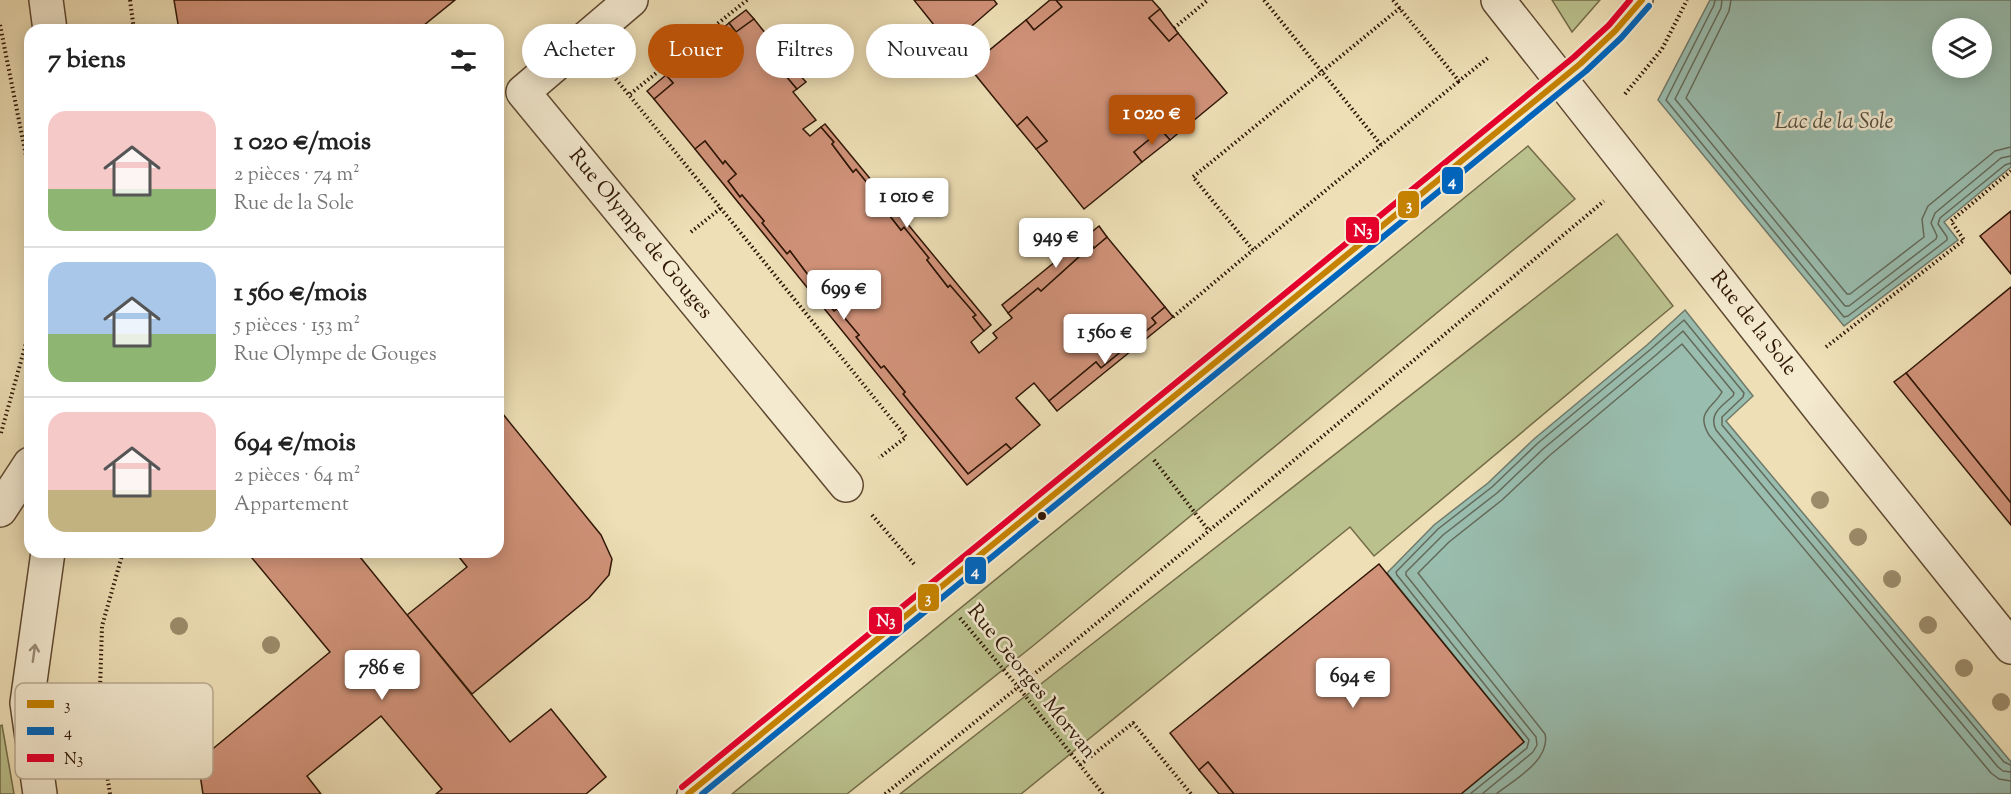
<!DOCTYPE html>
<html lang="fr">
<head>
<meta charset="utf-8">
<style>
	:root { --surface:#fff; --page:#f2f2f2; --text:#222; --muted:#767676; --line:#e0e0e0; --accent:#b45309 }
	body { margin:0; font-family:"Sorts Mill Goudy",serif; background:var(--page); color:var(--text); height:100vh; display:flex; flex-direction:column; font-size:22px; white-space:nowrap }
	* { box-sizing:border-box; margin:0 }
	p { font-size:20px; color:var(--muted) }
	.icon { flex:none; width:33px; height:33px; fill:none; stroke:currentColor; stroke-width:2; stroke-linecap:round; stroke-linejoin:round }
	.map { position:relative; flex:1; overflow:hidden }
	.side { position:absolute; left:24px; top:24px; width:480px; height:534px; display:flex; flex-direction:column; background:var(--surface); border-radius:18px; box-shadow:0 3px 15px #0003 }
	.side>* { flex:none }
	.hud { position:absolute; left:522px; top:24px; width:570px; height:54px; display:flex; gap:12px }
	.tools { position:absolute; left:1932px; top:18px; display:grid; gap:12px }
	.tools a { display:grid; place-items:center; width:60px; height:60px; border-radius:50%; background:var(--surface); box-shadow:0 3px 15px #0003; font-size:30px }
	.price { position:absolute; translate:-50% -51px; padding:0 14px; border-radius:6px; background:#fff; color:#222; font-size:20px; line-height:39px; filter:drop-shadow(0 2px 3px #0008) }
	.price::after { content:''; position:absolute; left:50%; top:36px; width:18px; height:14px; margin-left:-9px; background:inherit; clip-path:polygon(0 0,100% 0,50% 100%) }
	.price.on { background:var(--accent); color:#fff }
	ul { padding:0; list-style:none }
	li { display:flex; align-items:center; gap:18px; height:150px; padding:0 24px }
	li+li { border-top:2px solid var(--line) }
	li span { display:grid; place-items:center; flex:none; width:168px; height:120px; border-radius:18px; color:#555 }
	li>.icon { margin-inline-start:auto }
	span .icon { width:72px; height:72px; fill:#fffc; stroke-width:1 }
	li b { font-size:26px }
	h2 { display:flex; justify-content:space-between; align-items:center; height:72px; padding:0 24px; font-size:26px }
	.tag { padding:0 21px; border-radius:27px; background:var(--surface); box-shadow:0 3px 15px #0003; font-size:21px; line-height:54px }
	.tag.on { background:var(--accent); color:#fff }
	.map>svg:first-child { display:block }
	.green { fill:#bac18d; stroke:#746c49; stroke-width:1.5 }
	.water { fill:#99bdaf; stroke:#6f7a6b; stroke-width:1.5; fill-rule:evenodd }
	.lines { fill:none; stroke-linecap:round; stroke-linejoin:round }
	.shore { stroke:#646a5a; stroke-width:1.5 }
	.building { fill:#d09279; stroke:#2f1605; stroke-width:1.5 }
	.service-casing { stroke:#5f4831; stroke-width:24 }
	.minor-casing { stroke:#5f4831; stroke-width:36 }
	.tertiary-casing { stroke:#5f4831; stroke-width:36 }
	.path { stroke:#2f1605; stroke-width:4; stroke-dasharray:1.5 3; stroke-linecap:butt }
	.service { stroke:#f4ead0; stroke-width:21 }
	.minor { stroke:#f4ead0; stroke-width:33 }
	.tertiary { stroke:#f4ead0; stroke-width:33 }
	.bus-1-casing { stroke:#f4ead0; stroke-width:10 }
	.bus-2-casing { stroke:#f4ead0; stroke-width:10 }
	.bus-3-casing { stroke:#f4ead0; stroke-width:10 }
	.bus-1 { stroke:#c58201; stroke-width:6 }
	.bus-2 { stroke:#0065bd; stroke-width:6 }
	.bus-3 { stroke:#e4002b; stroke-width:6 }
	.tree { fill:#9c8c6b }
	.oneway { stroke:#9b8b75 }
	.bus-dot { fill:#2f1605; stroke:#f4ead0; stroke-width:2 }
	.labels { text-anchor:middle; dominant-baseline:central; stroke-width:5; stroke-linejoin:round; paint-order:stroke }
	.street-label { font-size:21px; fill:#2f1605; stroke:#f4ead0 }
	.water-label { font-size:22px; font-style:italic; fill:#545040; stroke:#f4ead0 }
	.key { fill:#f4ead0; stroke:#b9aa93; stroke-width:1.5 }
	.key-label { font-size:16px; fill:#2f1605 }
	.line-badge { stroke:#f4ead0; stroke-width:2 }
	.badge-label { font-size:16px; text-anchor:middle; font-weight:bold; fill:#fff }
</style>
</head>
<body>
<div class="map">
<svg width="2011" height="794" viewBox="0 0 2011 794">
	<rect width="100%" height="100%" fill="#eedfb6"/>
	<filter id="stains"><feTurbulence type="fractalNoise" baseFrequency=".00333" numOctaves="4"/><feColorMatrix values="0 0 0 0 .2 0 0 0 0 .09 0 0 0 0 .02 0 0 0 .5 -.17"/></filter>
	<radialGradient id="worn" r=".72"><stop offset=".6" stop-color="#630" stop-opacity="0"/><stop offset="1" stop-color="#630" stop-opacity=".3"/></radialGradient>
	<g class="green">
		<path d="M1552 0H1600L1572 32Z"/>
		<path d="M1528 146 1575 199 1034 645 847 794H732Z"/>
		<path d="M1617 234 1673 306 1374 556 1350 527 1021 794H900Z"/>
		<path d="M2 725 14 794H0V726Z"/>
	</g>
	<g class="water">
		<path d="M1710 0H2011V167L1944 222 1958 240 1844 326 1658 100ZM1942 28H1982V68H1942Z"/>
		<path d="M1685 310 1753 396 1726 421 2011 762V794H1461L1524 742 1387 573 1434 525 1488 483 1534 439 1647 345Z"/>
	</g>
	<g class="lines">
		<g class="shore">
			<path d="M1715 0 1714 5 1666 100 1844 317 1848 316 1947 240V237L1938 224 1940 218 2005 165 2011 163"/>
			<path d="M1722 0 1721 8 1675 99 1845 306H1849L1936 239 1937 236 1931 223 1935 213 2001 158 2011 156"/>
			<path d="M1731 0 1729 11 1686 98 1847 294H1850L1924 237 1922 219 1928 206 1995 151 2011 147"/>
			<path d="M1470 794 1527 748 1529 740 1397 575 1396 572 1438 529 1492 487 1538 443 1651 349 1684 320 1744 393 1743 397 1722 417V425L2004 762 2011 765"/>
			<path d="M1482 794 1533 752 1537 745 1536 737 1406 575V572L1443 535 1497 493 1543 449 1656 355 1683 331 1734 393 1733 396C1722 406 1708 414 1716 430L1998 767 2003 771 2011 772"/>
			<path d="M1496 794C1514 780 1551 760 1545 734L1418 573 1449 542 1502 500 1549 456 1682 344 1722 392C1713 408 1695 412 1709 435L1991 773 1999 779 2011 781"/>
		</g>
	</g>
	<g class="building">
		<path d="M174 0H455L418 30H179Z"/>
		<path d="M914 0H994L997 4 950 45Z"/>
		<path d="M1050 0H1056L1062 7 1034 30 1026 20Z"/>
		<path d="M1056 0H1152L1160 9 1149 18 1169 41 1178 33 1227 93 1170 140 1161 130 1134 152 1142 162 1084 209 1036 149 1047 141 1027 117 1017 126 969 67 1026 20 1034 30 1062 7Z"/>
		<path d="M1160 9 1178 33 1169 41 1149 18Z"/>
		<path d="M746 10 754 19 736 32 729 23Z"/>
		<path d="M754 19 794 69 786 76 797 89 793 92 816 120 803 129 810 136 821 127 834 142 832 144 853 172 856 169 881 200 879 202 901 230 904 227 929 258 927 260 948 287 950 285 976 315 973 317 984 331 971 342 979 353 997 338 993 333 1012 318 1008 313 1038 288 1041 291 1092 245 1094 248 1107 237 1165 307 1152 318 1156 323 1101 368 1096 362 1049 401 1034 383 1016 398 1040 425 1011 449 1006 444 968 474 903 394 905 392 884 366 881 368 856 337 859 335 837 309 834 311 809 281 811 279 790 251 787 254 762 223 764 221 742 195 740 197 728 181 736 174 725 161 723 164 705 141 695 149 654 99 673 83 666 75 729 23 736 32Z"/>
		<path d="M794 69 806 82 797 89 786 76Z"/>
		<path d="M666 75 673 83 654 99 647 91Z"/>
		<path d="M1027 117 1047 141 1036 149 1017 126Z"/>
		<path d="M825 124 991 325 984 331 973 317 976 315 950 285 948 287 927 260 929 258 904 227 901 230 879 202 881 200 856 169 853 172 832 144 834 142 821 127Z"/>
		<path d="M1161 130 1170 140 1142 162 1134 152Z"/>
		<path d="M705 141 723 164 725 161 736 174 728 181 740 197 742 195 764 221 762 223 787 254 790 251 811 279 809 281 834 311 837 309 859 335 856 337 881 368 884 366 905 392 903 394 968 474 1006 444 1011 449 967 485 695 149Z"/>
		<path d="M2011 211V274L1980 236Z"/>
		<path d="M1099 226 1107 237 1094 248 1092 245 1041 291 1038 288 1008 313 1002 305Z"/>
		<path d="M2011 287V503L1906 373Z"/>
		<path d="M1165 307 1173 317 1057 411 1049 401 1096 362 1101 368 1156 323 1152 318Z"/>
		<path d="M1906 373 2011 503V525L1894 382Z"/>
		<path d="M498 408 601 535 612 559 609 575 589 598 472 694 407 615 467 567 455 552H498Z"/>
		<path d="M247 552H356L510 742 551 709 606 777 586 794H436L442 789 381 716 307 776 321 794H203L198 761 330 652Z"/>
		<path d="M1379 564 1524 742 1461 794H1234L1208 762 1199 770 1170 733Z"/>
		<path d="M1208 762 1234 794H1219L1199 770Z"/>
	</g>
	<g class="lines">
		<g class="service-casing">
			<path id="service" d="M688 794 1580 64 1615 31 1642 0"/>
		</g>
		<g class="minor-casing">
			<g id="minor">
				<path id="s1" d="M631 0 523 92 846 485"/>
				<path id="s2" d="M1498 0 1824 414 2011 647"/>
			</g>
		</g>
		<g class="tertiary-casing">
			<g id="tertiary">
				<path d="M46 0 50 30"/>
				<path d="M0 510 30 464"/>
				<path d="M40 794 27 703 48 552"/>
			</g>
		</g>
		<g class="path">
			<path d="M130 0 134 30"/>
			<path d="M747 0 629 95 906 437 879 458"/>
			<path d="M1264 0 1381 145"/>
			<path d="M1393 0 1459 81 1489 57"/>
			<path d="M1400 8 1193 177 1253 250 1459 81"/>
			<path d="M0 25 30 176"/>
			<path d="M1174 28 1208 0"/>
			<path d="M610 72 629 95"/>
			<path d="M1625 94 1662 49 1687 0"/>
			<path d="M691 232 721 208"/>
			<path d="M1173 317 1253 250"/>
			<path d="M1826 347 1964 240 1951 221 2011 171"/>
			<path d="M1 433 28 336 30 278"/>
			<path d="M1154 460 1209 531"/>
			<path d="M872 515 914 564"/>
			<path d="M960 618 1019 688 1103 794"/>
			<path d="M71 701 100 700"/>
			<path d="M1080 765 1133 723 1191 794"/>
			<path d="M110 794 99 721 102 626 123 552"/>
			<path d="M885 794C1128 601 1366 400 1604 201"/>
		</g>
		<use href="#service" class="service"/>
		<use href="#minor" class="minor"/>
		<use href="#tertiary" class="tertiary"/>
		<g class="bus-1-casing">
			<path id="bus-1" d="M688 794 1580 64 1615 31 1642 0"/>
		</g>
		<g class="bus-2-casing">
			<path id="bus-2" d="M702 794 1586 71 1621 38 1649 6"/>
		</g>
		<g class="bus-3-casing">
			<path id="bus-3" d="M682 787 1574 57 1609 25 1630 0"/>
		</g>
		<use href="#bus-1" class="bus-1"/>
		<use href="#bus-2" class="bus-2"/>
		<use href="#bus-3" class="bus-3"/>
	</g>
	<g class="tree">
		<circle cx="1820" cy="500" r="9"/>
		<circle cx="1858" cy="537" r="9"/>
		<circle cx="1892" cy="579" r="9"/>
		<circle cx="1928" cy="625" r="9"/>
		<circle cx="179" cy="626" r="9"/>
		<circle cx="271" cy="645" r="9"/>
		<circle cx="1964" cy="668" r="9"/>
		<circle cx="2001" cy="702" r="9"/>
	</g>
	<defs><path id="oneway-shaft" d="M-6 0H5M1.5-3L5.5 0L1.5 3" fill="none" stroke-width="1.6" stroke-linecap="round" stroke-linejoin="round" transform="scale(1.5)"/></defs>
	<use class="oneway" href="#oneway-shaft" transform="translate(34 653) rotate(-82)"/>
	<circle class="bus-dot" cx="1042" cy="516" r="5"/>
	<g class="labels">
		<g class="street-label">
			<text stroke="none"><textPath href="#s1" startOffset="326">Rue Olympe de Gouges</textPath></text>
			<text stroke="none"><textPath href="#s2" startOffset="412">Rue de la Sole</textPath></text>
			<text transform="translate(1031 682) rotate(51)">Rue Georges Morvan</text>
		</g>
		<g class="water-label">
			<text x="1834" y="123">Lac de la Sole</text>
		</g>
	</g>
	<rect x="15" y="683" width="198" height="96" rx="9" class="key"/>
	<rect x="27" y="700" width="27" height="8" fill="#c58201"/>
	<rect x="27" y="727" width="27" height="8" fill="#0065bd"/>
	<rect x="27" y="754" width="27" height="8" fill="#e4002b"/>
	<g class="key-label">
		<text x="64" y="710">3</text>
		<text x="64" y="737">4</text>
		<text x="64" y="764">N3</text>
	</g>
	<g class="line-badge">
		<rect x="1441" y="166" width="23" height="29" rx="6" fill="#0065bd"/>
		<rect x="1397" y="190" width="23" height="29" rx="6" fill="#c58201"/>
		<rect x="1345" y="216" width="35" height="28" rx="6" fill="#e4002b"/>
		<rect x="964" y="556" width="23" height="29" rx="6" fill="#0065bd"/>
		<rect x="917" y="583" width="23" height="29" rx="6" fill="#c58201"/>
		<rect x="868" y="606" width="35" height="29" rx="6" fill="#e4002b"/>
	</g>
	<g class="badge-label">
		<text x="1452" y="186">4</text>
		<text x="1409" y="210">3</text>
		<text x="1363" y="236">N3</text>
		<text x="975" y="576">4</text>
		<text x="928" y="603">3</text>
		<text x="886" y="626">N3</text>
	</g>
	<rect width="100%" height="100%" filter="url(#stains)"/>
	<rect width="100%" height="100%" fill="url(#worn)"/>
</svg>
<div class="tools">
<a><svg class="icon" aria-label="layers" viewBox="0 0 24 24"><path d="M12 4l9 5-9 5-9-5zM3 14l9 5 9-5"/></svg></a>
</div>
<b class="price on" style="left:1152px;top:146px">1 020 €</b>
<b class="price" style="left:907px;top:229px">1 010 €</b>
<b class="price" style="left:1056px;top:269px">949 €</b>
<b class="price" style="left:844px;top:321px">699 €</b>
<b class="price" style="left:1105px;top:365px">1 560 €</b>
<b class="price" style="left:382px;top:701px">786 €</b>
<b class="price" style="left:1353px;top:709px">694 €</b>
<div class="hud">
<a class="tag">Acheter</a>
<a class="tag on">Louer</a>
<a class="tag">Filtres</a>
<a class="tag">Nouveau</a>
</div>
<section class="side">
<h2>7 biens<svg class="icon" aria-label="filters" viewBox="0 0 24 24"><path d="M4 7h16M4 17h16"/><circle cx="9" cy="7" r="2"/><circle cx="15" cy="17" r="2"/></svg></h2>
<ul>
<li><span style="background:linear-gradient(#f6c9c9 65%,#8fb573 0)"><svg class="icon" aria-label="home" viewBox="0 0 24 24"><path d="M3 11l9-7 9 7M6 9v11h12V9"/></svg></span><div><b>1 020 €/mois</b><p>2 pièces · 74 m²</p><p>Rue de la Sole</p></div></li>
<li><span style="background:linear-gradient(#a9c7e8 60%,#8fb573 0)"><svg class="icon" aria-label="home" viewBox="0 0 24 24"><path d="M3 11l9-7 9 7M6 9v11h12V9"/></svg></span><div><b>1 560 €/mois</b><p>5 pièces · 153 m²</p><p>Rue Olympe de Gouges</p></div></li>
<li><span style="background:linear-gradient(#f6c9c9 65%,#c2b280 0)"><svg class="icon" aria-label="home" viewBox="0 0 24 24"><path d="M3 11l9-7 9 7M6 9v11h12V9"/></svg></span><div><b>694 €/mois</b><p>2 pièces · 64 m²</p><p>Appartement</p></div></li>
</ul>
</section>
</div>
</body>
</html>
